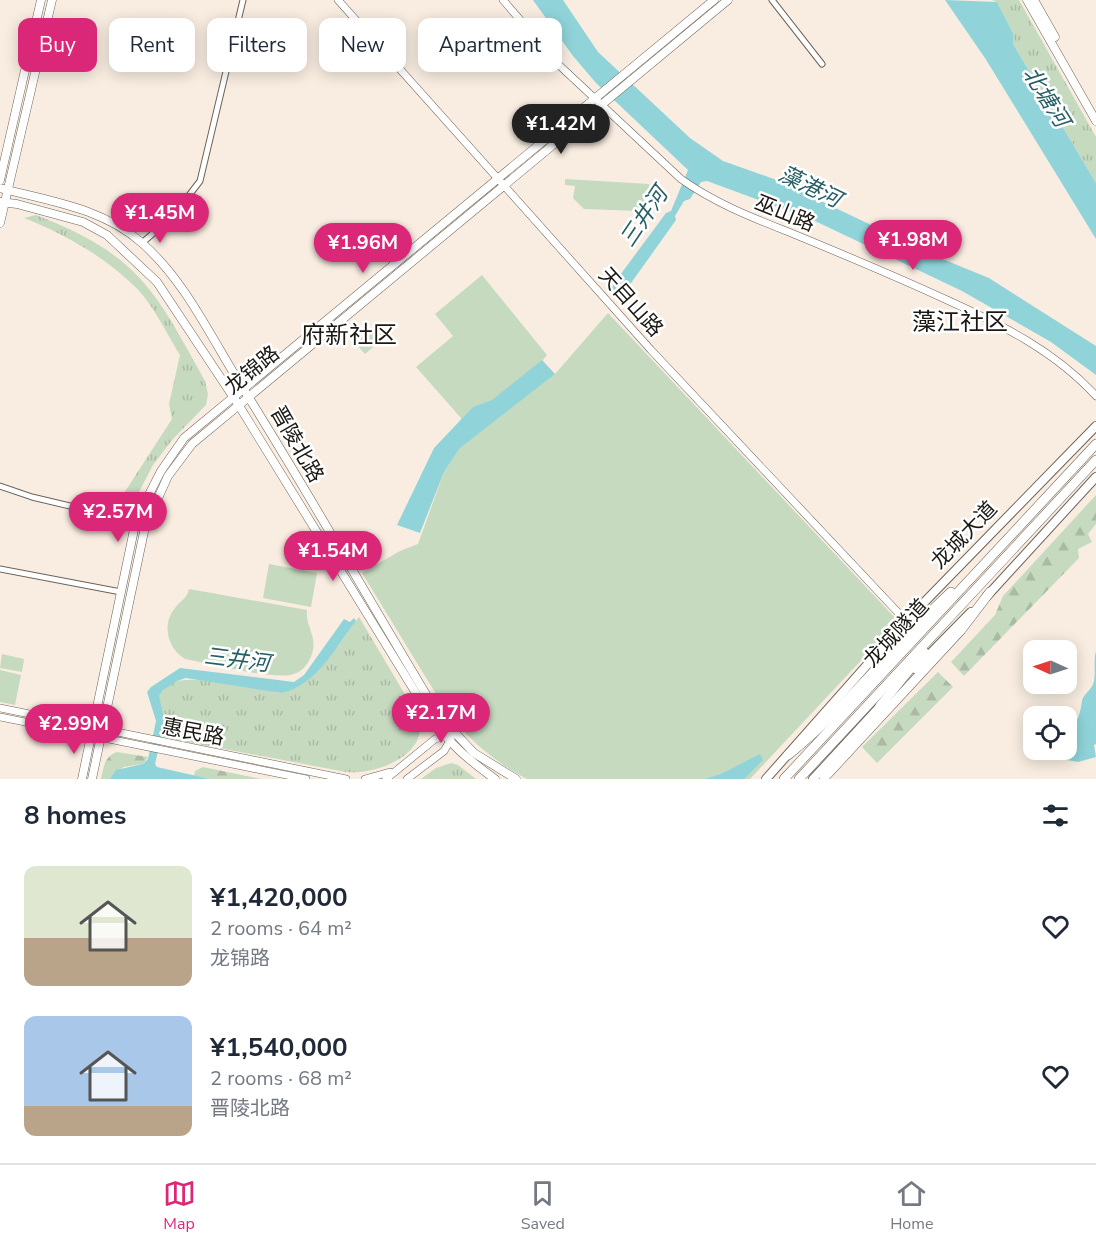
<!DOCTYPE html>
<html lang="en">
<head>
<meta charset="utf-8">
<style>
	:root { --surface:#fff; --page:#f2f2f3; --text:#1f2937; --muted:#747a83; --line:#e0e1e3; --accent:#db2777 }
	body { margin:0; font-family:"Nunito Sans","Noto Sans SC",sans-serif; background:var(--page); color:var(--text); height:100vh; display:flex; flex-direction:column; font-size:22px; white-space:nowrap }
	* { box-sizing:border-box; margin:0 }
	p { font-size:20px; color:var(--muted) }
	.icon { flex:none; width:33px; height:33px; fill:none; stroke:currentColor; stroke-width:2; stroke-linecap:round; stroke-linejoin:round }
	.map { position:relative; height:779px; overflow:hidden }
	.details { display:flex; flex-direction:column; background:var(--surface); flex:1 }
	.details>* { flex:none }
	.hud { position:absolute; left:18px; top:18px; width:600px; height:54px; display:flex; gap:12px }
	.needle { width:39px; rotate:273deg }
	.tools { position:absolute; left:1023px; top:640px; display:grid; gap:12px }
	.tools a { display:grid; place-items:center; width:54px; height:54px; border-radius:12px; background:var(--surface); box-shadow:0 3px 15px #0003; font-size:30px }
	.price { position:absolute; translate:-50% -51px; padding:0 14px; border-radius:21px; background:var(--accent); color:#fff; font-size:20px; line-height:39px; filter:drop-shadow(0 2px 3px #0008) }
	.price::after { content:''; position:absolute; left:50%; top:36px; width:18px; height:14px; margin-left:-9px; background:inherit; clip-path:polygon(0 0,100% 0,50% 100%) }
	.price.selected { background:#222; color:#fff }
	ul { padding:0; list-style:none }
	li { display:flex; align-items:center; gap:18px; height:150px; padding:0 24px }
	li span { display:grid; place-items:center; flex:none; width:168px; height:120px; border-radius:12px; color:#555 }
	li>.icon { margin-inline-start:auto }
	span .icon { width:72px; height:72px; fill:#fffc; stroke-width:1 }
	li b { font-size:26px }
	h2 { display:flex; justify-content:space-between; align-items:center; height:72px; padding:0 24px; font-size:26px }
	.tag { padding:0 21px; border-radius:12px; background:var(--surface); box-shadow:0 3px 15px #0003; font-size:21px; line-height:54px }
	.tag.selected { background:var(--accent); color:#fff }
	.menu { display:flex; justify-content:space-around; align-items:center; height:84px; border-top:2px solid var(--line); background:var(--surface); font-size:16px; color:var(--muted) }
	.menu a { display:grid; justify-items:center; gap:3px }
	.menu .selected { color:var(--accent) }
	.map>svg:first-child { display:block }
	.forest { fill:url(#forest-firs) }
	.park { fill:url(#park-tufts) }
	.pitch { fill:#c6dac0 }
	.water { fill:#90d4d9 }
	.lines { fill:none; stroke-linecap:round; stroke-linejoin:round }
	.minor-casing { stroke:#6c6358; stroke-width:7 }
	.tertiary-casing { stroke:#6c6358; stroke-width:8 }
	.secondary-casing { stroke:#6c6358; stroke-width:9 }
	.primary-casing { stroke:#6c6358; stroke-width:10 }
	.trunk-casing { stroke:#6c6358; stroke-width:10 }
	.minor { stroke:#fff; stroke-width:5 }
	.tertiary { stroke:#fff; stroke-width:7 }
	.secondary { stroke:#fff; stroke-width:8 }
	.primary { stroke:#fff; stroke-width:8 }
	.trunk { stroke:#fff; stroke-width:9 }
	.labels { text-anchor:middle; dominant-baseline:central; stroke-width:5; stroke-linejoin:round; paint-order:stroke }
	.street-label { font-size:21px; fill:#1b1813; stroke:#fff }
	.water-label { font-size:22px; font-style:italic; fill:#275f64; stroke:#fff }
	.quarter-label { font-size:24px; fill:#1b1813; stroke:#fff }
</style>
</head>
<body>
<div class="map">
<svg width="1096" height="779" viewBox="0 0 1096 779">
	<defs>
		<pattern id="forest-firs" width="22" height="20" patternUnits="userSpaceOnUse" patternTransform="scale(1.5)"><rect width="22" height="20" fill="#c6dac0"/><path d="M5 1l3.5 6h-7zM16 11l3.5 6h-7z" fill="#aabaa4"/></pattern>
		<pattern id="park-tufts" width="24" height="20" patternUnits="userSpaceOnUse" patternTransform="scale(1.5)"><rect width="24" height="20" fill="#c6dac0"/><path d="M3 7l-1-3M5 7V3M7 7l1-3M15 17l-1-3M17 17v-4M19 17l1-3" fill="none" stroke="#aabaa4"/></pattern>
	</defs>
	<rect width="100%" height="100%" fill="#f9ede1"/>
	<g class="forest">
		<path d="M1096 495V524L1088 534 1092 542 1078 549 1079 558 964 676 951 662 995 615 1003 596Z"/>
		<path d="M938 672 953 687 877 763 862 747Z"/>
		<path d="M117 752 148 757 143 764 123 767 110 779H101C104 766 104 757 117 752Z"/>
		<path d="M203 767 261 779H210L194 776 195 771Z"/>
	</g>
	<g class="park">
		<path d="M992 0H1019L1096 137V183L1013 44V33L997 2Z"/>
		<path d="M36 215C139 255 154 289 205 381L208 394 206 405 173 439 153 465 139 492 131 498 118 499 126 490 172 419 169 404 180 355C165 331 152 301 130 282 100 254 62 233 24 218Z"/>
		<path d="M359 617 419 718C429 755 376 775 346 772L161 737C168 715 157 711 159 696 164 663 261 690 282 693 317 685 338 644 359 617Z"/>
		<path d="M451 763 458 765 476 779H421L436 768Z"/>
	</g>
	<g class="pitch">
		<path d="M565 179 649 184V191H645L647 203 639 211 584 209 573 198 575 186 565 185Z"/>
		<path d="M482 275 547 355 542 361 555 374 608 313 898 621 750 779H527C495 762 470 741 447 712L362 573 400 551 418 544 444 472 460 448 461 418 416 367 453 336 435 314Z"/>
		<path d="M375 327 384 338 365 354 355 343Z"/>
		<path d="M269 564 317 573 311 607 263 598Z"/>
		<path d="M189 589 307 610C305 624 316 635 313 650 311 660 304 671 294 674 276 681 208 663 185 659 168 649 161 625 175 608 181 600 187 599 189 589Z"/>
		<path d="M2 654 24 659 22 672 0 668Z"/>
		<path d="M0 670 21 675 15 705 0 702Z"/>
	</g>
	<g class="water">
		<path d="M533 0H563L598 52 690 138 723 161 777 180 940 258 989 278 1096 346V375L1051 342 962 291 815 221 707 181 701 182 690 199 684 201 675 216 676 220 619 300 609 290 666 213 671 211 688 170 596 83 573 56Z"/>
		<path d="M945 0 997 2 1013 33V44L1096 183V239L985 58Z"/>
		<path d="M542 360 555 374 460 448 444 472 420 533 397 525 434 448 473 407 492 400Z"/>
		<path d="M354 618 356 621C336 647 317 685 282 693L186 678 177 681 163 690 159 696 165 723 155 764 157 767 210 779H110L116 770 143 764 148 759 156 721 147 692 151 687 180 668 294 682 304 675 344 619 350 622Z"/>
		<path d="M1096 651V744L1094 745 1096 757 1078 762 1067 760V756L1056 754 1055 758H1048L1051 750H1066L1067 729C1079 723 1080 713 1082 701 1083 694 1093 689 1094 681 1096 670 1093 662 1096 651Z"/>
		<path d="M760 754 763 760 744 779H705L721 774Z"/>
	</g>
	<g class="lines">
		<g class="minor-casing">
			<g id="minor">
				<path d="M772 0 822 64"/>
				<path d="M142 243 174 215 200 181 243 0"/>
				<path d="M0 486 32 497 74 507H141"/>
				<path d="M0 569 121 592"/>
			</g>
		</g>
		<g class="tertiary-casing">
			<g id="tertiary">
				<path d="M338 0 651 350 906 621"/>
				<path d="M503 0 560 66 681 179C716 204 756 219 796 235 847 256 897 277 947 300 1002 325 1055 351 1096 396"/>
				<path d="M0 708 346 779"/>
				<path d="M0 717 306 779"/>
				<path d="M365 779 390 772"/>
				<path d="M386 779 435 739 454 734"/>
				<path d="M407 779 444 751 451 739"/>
			</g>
		</g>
		<g class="secondary-casing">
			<g id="secondary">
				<path d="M1027 0 1096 121"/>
				<path d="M1034 0 1055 37"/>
				<path d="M0 180 41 0"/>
				<path d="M0 188C49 201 103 208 142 243 183 279 208 331 236 377 306 488 371 604 439 716L474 753 516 779"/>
				<path d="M0 202 17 204 83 222 107 235 157 282 238 404 430 716C448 743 470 761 495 779"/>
				<path d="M0 223 52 0"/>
				<path d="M82 779 136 520 161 471 184 438 714 0"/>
				<path d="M92 779 145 527 168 476 192 444 728 0"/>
			</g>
		</g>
		<g class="primary-casing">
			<g id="primary">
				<path d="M987 596 1096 477"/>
				<path d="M915 669 971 612"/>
				<path d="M766 779 906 621 1096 426"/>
				<path d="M813 779 884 702"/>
			</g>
		</g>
		<g class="trunk-casing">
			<g id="trunk">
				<path d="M880 706 924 652"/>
				<path d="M788 755C848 707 894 644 951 592"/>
				<path d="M824 778 961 630 990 592"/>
				<path d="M784 779 1096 444"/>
				<path d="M799 779 1096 460"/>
			</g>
		</g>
		<use href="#minor" class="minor"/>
		<use href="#tertiary" class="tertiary"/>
		<use href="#secondary" class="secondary"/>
		<use href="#primary" class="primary"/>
		<use href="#trunk" class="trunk"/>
	</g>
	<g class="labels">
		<g class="street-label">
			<text transform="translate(785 213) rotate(22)">巫山路</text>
			<text transform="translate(631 302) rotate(48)">天目山路</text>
			<text transform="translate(252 370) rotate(-39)">龙锦路</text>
			<text transform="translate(297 444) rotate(60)">晋陵北路</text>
			<text transform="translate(964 535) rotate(-46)">龙城大道</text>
			<text transform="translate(896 633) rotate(-47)">龙城隧道</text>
			<text transform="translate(193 732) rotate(11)">惠民路</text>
		</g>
		<g class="water-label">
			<text transform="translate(1046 97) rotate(58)">北塘河</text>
			<text transform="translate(810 187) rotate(26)">藻港河</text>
			<text transform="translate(644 217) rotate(-56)">三井河</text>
			<text transform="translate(237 660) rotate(7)">三井河</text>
		</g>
		<g class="quarter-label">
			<text x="960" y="322">藻江社区</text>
			<text x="349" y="335">府新社区</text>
		</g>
	</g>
</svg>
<div class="tools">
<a><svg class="needle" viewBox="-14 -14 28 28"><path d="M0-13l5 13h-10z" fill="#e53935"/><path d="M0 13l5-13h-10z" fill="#747a83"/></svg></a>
<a><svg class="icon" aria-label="locate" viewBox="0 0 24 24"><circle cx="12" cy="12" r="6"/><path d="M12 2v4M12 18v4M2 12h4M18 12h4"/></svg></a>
</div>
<b class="price selected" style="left:561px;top:155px">¥1.42M</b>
<b class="price" style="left:160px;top:244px">¥1.45M</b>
<b class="price" style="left:913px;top:271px">¥1.98M</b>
<b class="price" style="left:363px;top:274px">¥1.96M</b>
<b class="price" style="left:118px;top:543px">¥2.57M</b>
<b class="price" style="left:333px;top:582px">¥1.54M</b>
<b class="price" style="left:441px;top:744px">¥2.17M</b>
<b class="price" style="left:74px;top:755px">¥2.99M</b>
<div class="hud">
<a class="tag selected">Buy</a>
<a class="tag">Rent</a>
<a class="tag">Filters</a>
<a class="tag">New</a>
<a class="tag">Apartment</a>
</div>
</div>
<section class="details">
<h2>8 homes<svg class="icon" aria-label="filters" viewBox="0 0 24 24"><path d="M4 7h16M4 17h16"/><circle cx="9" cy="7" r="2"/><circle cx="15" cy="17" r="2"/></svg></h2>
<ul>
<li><span style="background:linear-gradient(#dfe7d0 60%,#b9a48a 0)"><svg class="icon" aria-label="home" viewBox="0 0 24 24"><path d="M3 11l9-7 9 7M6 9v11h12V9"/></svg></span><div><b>¥1,420,000</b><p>2 rooms · 64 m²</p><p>龙锦路</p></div><svg class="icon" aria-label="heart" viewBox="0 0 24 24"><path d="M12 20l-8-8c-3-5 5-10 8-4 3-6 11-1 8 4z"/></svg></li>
<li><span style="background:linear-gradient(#a9c7e8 75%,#b9a48a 0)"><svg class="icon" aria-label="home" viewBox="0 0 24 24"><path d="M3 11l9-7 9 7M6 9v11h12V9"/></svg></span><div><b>¥1,540,000</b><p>2 rooms · 68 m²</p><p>晋陵北路</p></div><svg class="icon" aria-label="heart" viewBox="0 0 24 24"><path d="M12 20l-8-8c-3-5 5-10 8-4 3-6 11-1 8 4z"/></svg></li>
</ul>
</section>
<nav class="menu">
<a class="selected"><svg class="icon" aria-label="map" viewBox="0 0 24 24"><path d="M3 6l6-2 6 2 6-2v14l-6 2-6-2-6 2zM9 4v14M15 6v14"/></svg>Map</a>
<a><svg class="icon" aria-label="saved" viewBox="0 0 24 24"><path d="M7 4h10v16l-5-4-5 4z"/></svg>Saved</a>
<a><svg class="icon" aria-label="home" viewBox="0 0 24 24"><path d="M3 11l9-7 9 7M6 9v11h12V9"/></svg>Home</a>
</nav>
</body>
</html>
